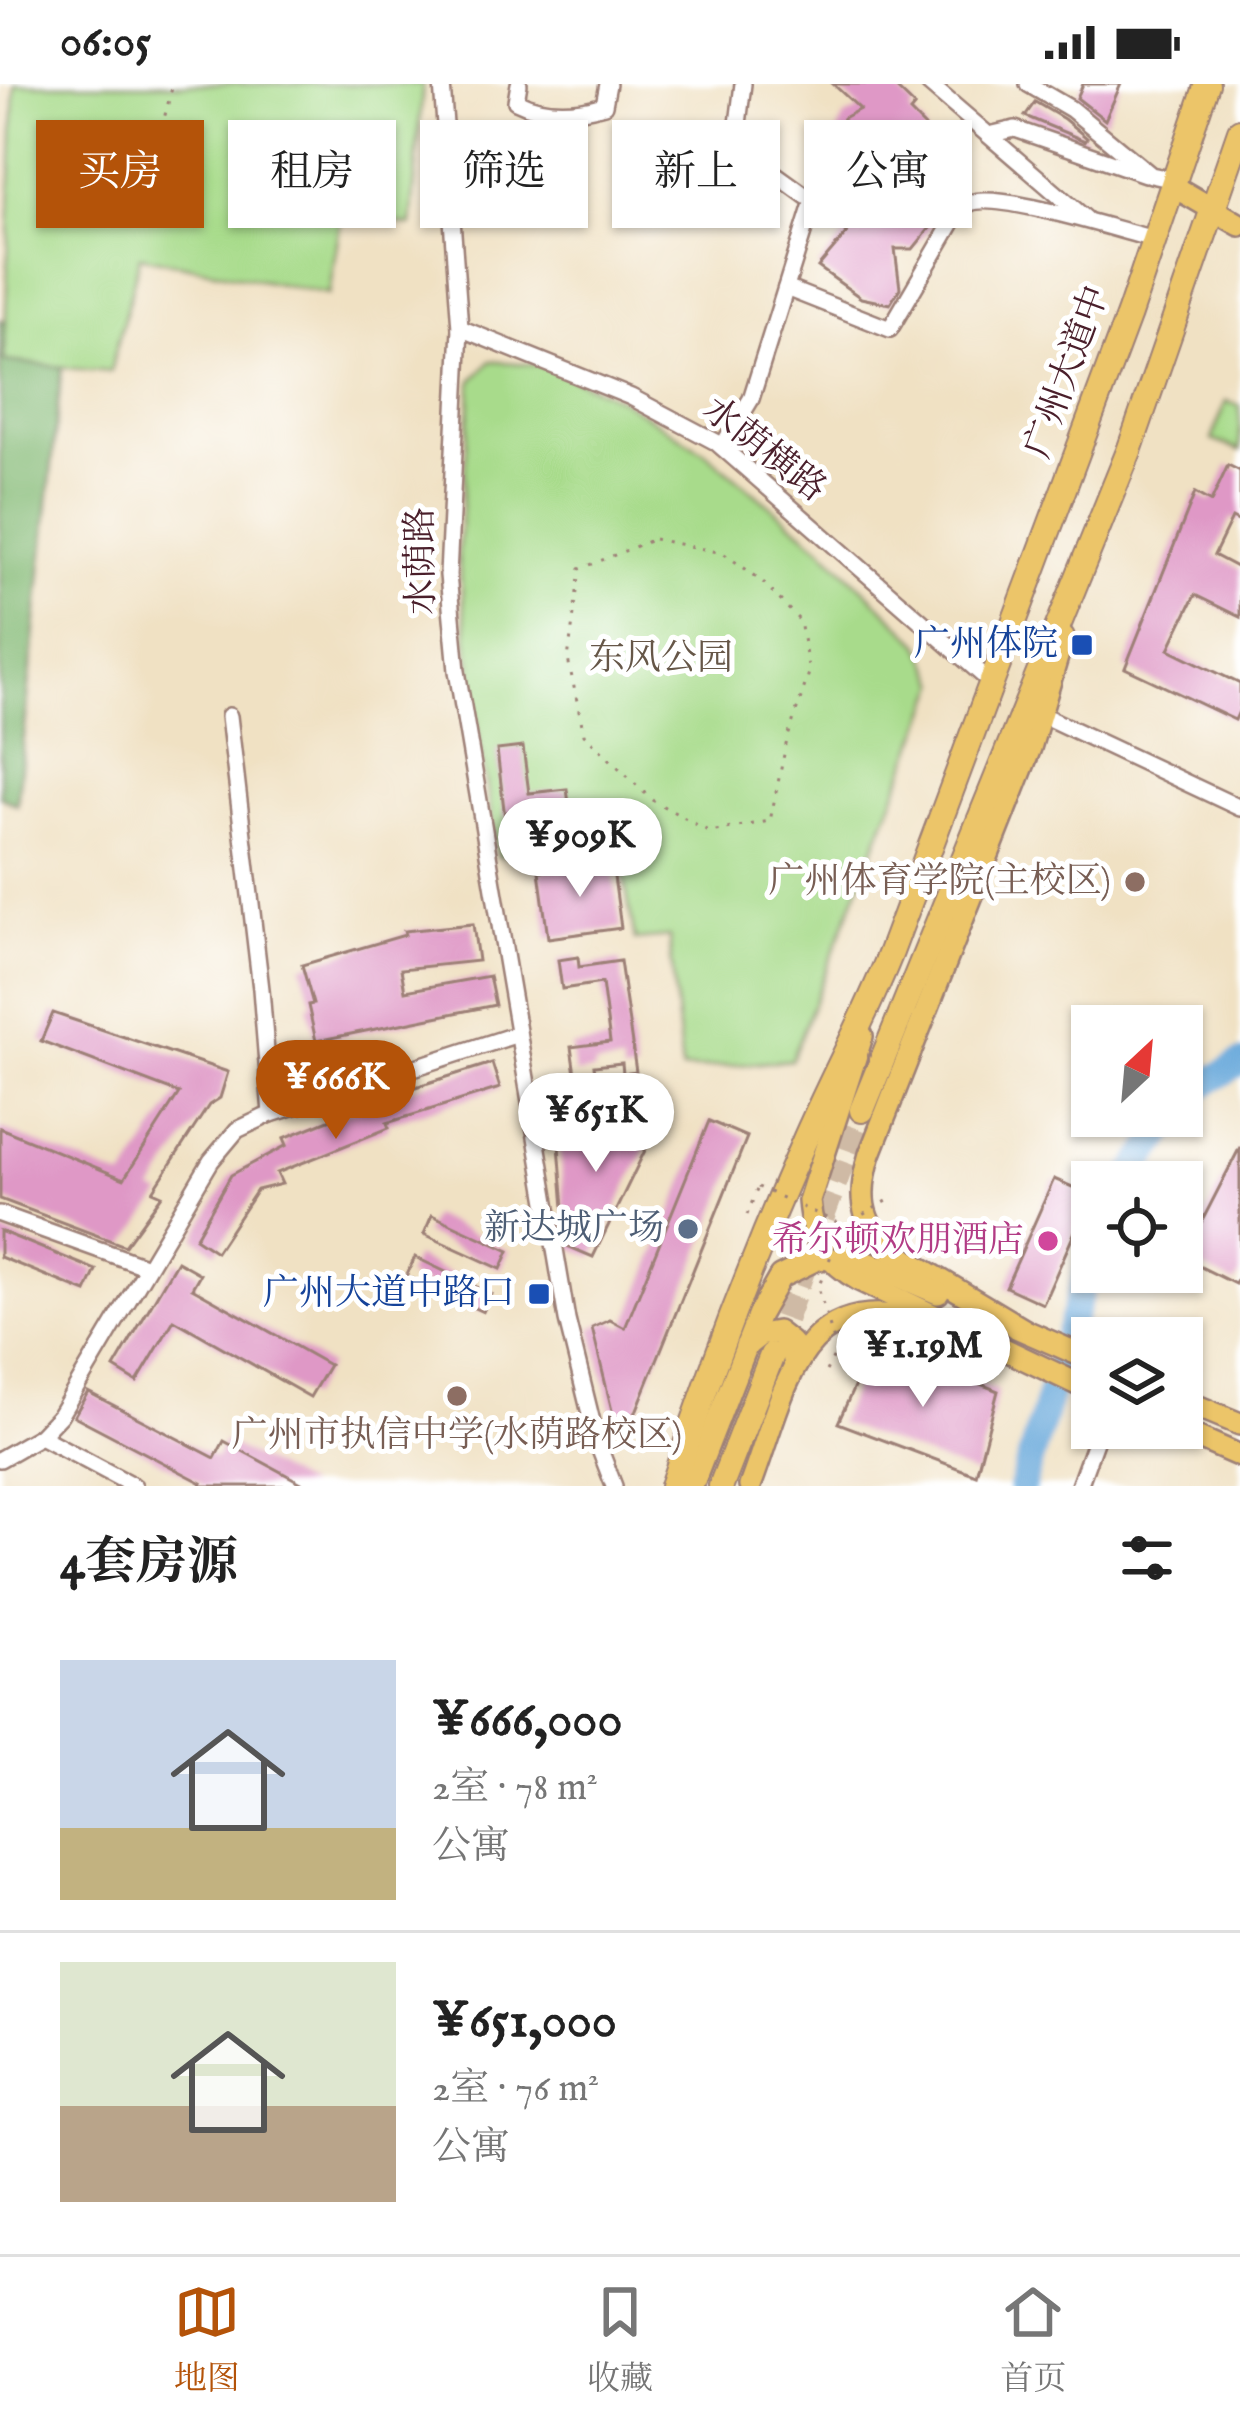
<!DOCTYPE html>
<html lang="zh">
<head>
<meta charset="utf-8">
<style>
	:root { --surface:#fff; --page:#f2f2f2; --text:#222; --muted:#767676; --line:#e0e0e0; --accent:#b45309 }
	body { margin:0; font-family:"IM FELL English","Noto Serif SC",serif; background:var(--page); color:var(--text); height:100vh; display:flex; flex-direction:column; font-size:45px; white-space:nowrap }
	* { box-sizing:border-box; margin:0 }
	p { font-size:39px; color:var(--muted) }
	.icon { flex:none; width:66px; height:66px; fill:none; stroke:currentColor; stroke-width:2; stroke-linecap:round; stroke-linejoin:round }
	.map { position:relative; height:1402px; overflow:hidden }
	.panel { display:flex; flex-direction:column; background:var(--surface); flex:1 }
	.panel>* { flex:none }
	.banner { position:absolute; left:36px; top:36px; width:1170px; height:108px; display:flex; gap:24px }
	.needle { width:78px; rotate:26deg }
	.controls { position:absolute; left:1071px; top:921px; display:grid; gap:24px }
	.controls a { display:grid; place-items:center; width:132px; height:132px; border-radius:0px; background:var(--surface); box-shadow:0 3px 9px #0004; font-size:60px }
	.price { position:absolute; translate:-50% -102px; padding:0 27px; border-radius:42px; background:#fff; color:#222; font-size:39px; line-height:78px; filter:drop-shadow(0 3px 6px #0008) }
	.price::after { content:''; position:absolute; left:50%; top:72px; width:36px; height:27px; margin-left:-18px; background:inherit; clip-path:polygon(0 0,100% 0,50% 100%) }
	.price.current { background:var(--accent); color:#fff }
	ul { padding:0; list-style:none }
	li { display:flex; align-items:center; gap:36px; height:300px; padding:0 60px }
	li+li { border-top:3px solid var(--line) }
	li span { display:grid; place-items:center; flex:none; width:336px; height:240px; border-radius:0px; color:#555 }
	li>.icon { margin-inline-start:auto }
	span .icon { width:144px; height:144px; fill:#fffc; stroke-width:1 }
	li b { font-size:51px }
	h2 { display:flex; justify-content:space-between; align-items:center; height:144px; padding:0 60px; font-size:51px }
	.tag { padding:0 42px; border-radius:0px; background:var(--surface); box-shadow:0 3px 9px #0004; font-size:42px; line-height:108px }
	.tag.current { background:var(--accent); color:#fff }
	.status { display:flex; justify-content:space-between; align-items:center; height:84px; padding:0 60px; background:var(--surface); direction:ltr }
	.status svg { height:33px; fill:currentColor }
	.dock { display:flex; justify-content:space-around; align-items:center; height:168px; border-top:3px solid var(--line); background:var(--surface); font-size:33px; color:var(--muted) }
	.dock a { display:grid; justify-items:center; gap:6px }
	.dock .current { color:var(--accent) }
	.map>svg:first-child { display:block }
	.green { fill:#a8db8b; stroke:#797d5b; stroke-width:3 }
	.forest { fill:#86bb77; stroke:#686d51; stroke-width:3 }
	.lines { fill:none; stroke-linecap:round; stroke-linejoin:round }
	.river { stroke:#66a7da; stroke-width:27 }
	.building { fill:#df98c6 }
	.highway-tunnel { stroke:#cfbaa5; stroke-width:24; stroke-dasharray:24 12; stroke-linecap:butt }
	.minor-casing { stroke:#9d8077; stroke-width:20 }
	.major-casing { stroke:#9d8077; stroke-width:26 }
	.highway-casing { stroke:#9d8077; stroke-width:28 }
	.path { stroke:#9d8077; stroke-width:3; stroke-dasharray:3 9; stroke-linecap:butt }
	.minor { stroke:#fff; stroke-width:15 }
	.major { stroke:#ecc569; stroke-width:21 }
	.highway { stroke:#ecc569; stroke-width:24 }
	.path-bridge { stroke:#9d8077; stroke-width:3; stroke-dasharray:3 9; stroke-linecap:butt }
	.transit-dot { fill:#1a4fb4; stroke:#fff; stroke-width:4.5 }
	.education-dot { fill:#8d6e63; stroke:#fff; stroke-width:4.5 }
	.service-dot { fill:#5c6f8a; stroke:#fff; stroke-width:4.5 }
	.hotel-dot { fill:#d1479c; stroke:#fff; stroke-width:4.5 }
	.labels { text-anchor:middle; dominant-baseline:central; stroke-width:10; stroke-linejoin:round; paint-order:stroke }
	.street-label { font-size:36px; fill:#4a1f2b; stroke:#fff }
	.transit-label { font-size:36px; fill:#164399; stroke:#fff; text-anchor:end }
	.park-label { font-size:36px; fill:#665748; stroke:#fff }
	.education-label { font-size:36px; fill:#785e54; stroke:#fff; text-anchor:end }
	.service-label { font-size:36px; fill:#4e5e75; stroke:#fff; text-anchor:end }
	.hotel-label { font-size:36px; fill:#b23c85; stroke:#fff; text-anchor:end }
</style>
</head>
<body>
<div class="status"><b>06:05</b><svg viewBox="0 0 49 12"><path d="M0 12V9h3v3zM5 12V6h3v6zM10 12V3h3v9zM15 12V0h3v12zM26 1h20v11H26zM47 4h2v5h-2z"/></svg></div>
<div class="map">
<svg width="1240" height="1402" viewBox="0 0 1240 1402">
	<rect width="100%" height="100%" fill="#fff"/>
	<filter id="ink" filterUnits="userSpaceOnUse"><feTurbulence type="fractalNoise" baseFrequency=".00833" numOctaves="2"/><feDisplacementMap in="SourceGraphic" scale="24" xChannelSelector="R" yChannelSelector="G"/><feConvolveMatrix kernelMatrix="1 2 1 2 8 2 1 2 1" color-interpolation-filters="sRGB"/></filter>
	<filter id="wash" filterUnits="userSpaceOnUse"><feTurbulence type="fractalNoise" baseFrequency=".004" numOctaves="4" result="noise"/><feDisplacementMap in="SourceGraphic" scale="48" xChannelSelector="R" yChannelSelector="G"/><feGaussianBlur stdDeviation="2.7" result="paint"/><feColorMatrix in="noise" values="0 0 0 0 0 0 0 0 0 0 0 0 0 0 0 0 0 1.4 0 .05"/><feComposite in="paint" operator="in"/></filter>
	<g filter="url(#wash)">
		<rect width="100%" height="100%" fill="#f0e1c3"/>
		<g class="green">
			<path d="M15 0H423L411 142 342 127 329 210 140 172 110 288 4 278Z"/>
			<path d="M491 277 542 281 618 314 705 368 821 463 920 560 939 599 791 976 682 986 669 853 635 856 618 759 498 772 480 662 458 473 472 297Z"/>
			<path d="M1226 317 1240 322V366L1212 356Z"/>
		</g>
		<path class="forest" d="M0 236 6 237 4 277 62 283 17 721 0 712Z"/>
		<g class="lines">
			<g class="river">
				<path d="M1182 1023 1193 1007 1240 979"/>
				<path d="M1127 1098 1175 1032"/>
				<path d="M1022 1402 1092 1171"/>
			</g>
		</g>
		<g id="blocks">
			<g class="building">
				<path d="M833 0H892L915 22 910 28 925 43 939 133 913 165H895L900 204 890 220 861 214 818 183 847 149 830 133 831 63 843 34 860 25Z"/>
				<path d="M1083 0H1121L1105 36 1077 14Z"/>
				<path d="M1035 18 1064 35 1087 54 1085 57 1025 32Z"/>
				<path d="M1228 381 1240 387V438L1232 434 1214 471 1240 485V533L1195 511 1169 565 1240 600V625L1235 636 1125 584 1195 409 1211 418Z"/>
				<path d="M523 663 529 709 567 705 570 727 505 734 497 666Z"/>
				<path d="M612 778 621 844 548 854 539 787Z"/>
				<path d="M473 840 478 877 401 885 405 907 489 892 495 921 316 957 308 921 313 920 302 881 405 851 404 847Z"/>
				<path d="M578 873 579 883 620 877 636 988 623 990 622 979 594 982 595 987 575 990 571 963 610 958 602 899 562 905 558 876Z"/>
				<path d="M53 929 228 988 220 1014 209 1021 153 1107 162 1111 125 1162 0 1115V1044L124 1095 179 1009 41 957Z"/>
				<path d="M492 979 500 1004 387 1039 389 1044 277 1089 282 1100 257 1106 216 1168 195 1154 231 1091 287 1061 284 1054 393 1010Z"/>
				<path d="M557 1036H620L653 1050 593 1173 567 1162Z"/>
				<path d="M709 1037 747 1053 629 1345 615 1339 592 1244 610 1236 625 1244Z"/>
				<path d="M1240 1063V1191L1235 1200 1183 1174Z"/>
				<path d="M1054 1095 1091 1111 1043 1220 1006 1203Z"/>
				<path d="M432 1131 509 1167 501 1185 424 1150Z"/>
				<path d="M0 1147 96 1186 86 1208 0 1173Z"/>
				<path d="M415 1173 491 1210 483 1228 406 1192Z"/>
				<path d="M177 1177 200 1190 192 1204 329 1281 310 1313 174 1236 137 1298 114 1284Z"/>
				<path d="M908 1271 998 1307 976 1391 838 1339 864 1281Z"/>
				<path d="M88 1308 215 1374 224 1357 307 1402H200L202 1399 74 1332Z"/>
			</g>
		</g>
	</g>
	<g filter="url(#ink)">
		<use href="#blocks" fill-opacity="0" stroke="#9d8077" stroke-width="3"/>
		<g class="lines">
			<path class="highway-tunnel" d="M773 1269 862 1026"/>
			<g class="minor-casing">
				<g id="minor">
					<path d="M442 0 460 244 448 491 457 587 567 1236 597 1358 614 1402"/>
					<path d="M519 0 516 17C544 31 574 30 604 21L608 0"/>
					<path d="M929 0 1086 135"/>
					<path d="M1028 0 1071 25 1151 91 1175 96"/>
					<path d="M989 51 1015 45 1145 90"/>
					<path d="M786 204 890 245 956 132C960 127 964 122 970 119 997 107 1120 147 1154 155"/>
					<path d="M460 244 631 313 716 358 992 599"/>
					<path d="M722 363 751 315 813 117 763 81 737 48 743 0"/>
					<path d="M1042 631 1240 724"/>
					<path d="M229 632 261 905 271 1030"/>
					<path d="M0 1130 147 1183"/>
					<path d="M40 1352 134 1402"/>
					<path d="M0 1375 40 1352 60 1331 211 1077 237 1046 271 1030 518 950"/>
					<path d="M1079 1402 1100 1344"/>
				</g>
			</g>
			<g class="major-casing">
				<g id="major">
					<path d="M1173 102 1240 141"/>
					<path d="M862 952 809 1117C812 1155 826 1177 859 1196L1092 1307"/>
					<path d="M1016 1243 1092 1276"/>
					<path d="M1024 1246 889 1165C859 1136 858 1109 870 1070L1030 664 1063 553"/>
					<path d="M746 1262 760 1251 777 1248 791 1259 795 1282"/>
					<path d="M1182 1316 1240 1340"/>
					<path d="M1176 1344 1240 1372"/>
					<path d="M692 1402 759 1230 780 1193 815 1176 847 1170 938 1209"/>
					<path d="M750 1402C786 1307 796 1200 927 1239"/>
				</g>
			</g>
			<g class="highway-casing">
				<g id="highway">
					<path d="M862 1026 1129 367 1240 47"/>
					<path d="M672 1402C710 1286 754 1171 803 1060 831 995 865 934 891 868L1129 230 1207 0"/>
					<path d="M721 1402 772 1271"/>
				</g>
			</g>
			<g class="path">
				<path d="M408 0 429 4"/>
				<path d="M144 113 173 0"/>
				<path d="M654 455 723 469 761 496 800 537 809 589 787 656 770 737 710 748 652 716 584 650 568 575 580 485Z"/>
				<path d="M747 1131 758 1103"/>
				<path d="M826 1287 837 1267"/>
			</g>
			<use href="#minor" class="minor"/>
			<use href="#major" class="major"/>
			<use href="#highway" class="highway"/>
			<g class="path-bridge">
				<path d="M758 1103 842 1141"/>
				<path d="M837 1267 818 1204 843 1142 887 1117"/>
			</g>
		</g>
	</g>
	<g class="transit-dot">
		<rect x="1070" y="549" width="24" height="24" rx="6"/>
		<rect x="527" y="1198" width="24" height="24" rx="6"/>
	</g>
	<g class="education-dot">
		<circle cx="1135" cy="798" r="12"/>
		<circle cx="457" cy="1312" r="12"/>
	</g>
	<circle class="service-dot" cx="688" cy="1145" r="12"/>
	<circle class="hotel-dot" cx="1048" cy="1157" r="12"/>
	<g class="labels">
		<g class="street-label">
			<text transform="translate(1068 288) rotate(-70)">广州大道中</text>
			<text transform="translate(764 366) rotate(38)">水荫横路</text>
			<text transform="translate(422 477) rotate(-91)">水荫路</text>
		</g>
		<g class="transit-label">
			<text x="1058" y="561">广州体院</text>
			<text x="515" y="1210">广州大道中路口</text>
		</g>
		<g class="park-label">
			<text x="661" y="575">东风公园</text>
		</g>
		<g class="education-label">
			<text x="1111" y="798">广州体育学院(主校区)</text>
			<text x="457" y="1352" text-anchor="middle">广州市执信中学(水荫路校区)</text>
		</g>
		<g class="service-label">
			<text x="664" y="1145">新达城广场</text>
		</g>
		<g class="hotel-label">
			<text x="1024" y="1157">希尔顿欢朋酒店</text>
		</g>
	</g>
</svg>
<div class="controls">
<a><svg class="needle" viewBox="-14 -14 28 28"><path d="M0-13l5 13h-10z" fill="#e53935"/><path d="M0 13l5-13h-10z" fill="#767676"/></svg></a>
<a><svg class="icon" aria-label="locate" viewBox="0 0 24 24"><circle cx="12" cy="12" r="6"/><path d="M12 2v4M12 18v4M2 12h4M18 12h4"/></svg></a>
<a><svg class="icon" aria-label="layers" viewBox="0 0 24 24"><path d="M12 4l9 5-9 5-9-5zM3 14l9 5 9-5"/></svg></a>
</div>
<b class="price" style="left:580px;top:816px">¥909K</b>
<b class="price current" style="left:336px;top:1058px">¥666K</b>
<b class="price" style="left:596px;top:1091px">¥651K</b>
<b class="price" style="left:923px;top:1326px">¥1.19M</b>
<div class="banner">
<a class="tag current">买房</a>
<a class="tag">租房</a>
<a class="tag">筛选</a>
<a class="tag">新上</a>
<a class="tag">公寓</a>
</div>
</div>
<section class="panel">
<h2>4套房源<svg class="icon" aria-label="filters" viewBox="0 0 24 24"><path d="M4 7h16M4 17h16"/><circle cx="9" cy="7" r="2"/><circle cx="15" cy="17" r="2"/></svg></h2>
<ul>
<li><span style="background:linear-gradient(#c9d6e8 70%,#c2b280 0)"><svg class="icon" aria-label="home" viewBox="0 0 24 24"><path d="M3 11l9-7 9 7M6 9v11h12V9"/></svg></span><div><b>¥666,000</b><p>2室 · 78 m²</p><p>公寓</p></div></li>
<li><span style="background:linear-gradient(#dfe7d0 60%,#b9a48a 0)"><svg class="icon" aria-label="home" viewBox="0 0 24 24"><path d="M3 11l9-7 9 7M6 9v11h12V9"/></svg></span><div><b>¥651,000</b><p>2室 · 76 m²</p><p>公寓</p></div></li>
</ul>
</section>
<nav class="dock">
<a class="current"><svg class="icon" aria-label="map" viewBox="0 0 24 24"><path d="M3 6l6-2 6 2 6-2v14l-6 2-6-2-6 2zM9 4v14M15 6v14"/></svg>地图</a>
<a><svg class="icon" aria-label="saved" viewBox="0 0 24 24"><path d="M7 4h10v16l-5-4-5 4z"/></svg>收藏</a>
<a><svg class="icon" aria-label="home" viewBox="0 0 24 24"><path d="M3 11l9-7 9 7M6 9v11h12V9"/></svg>首页</a>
</nav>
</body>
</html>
